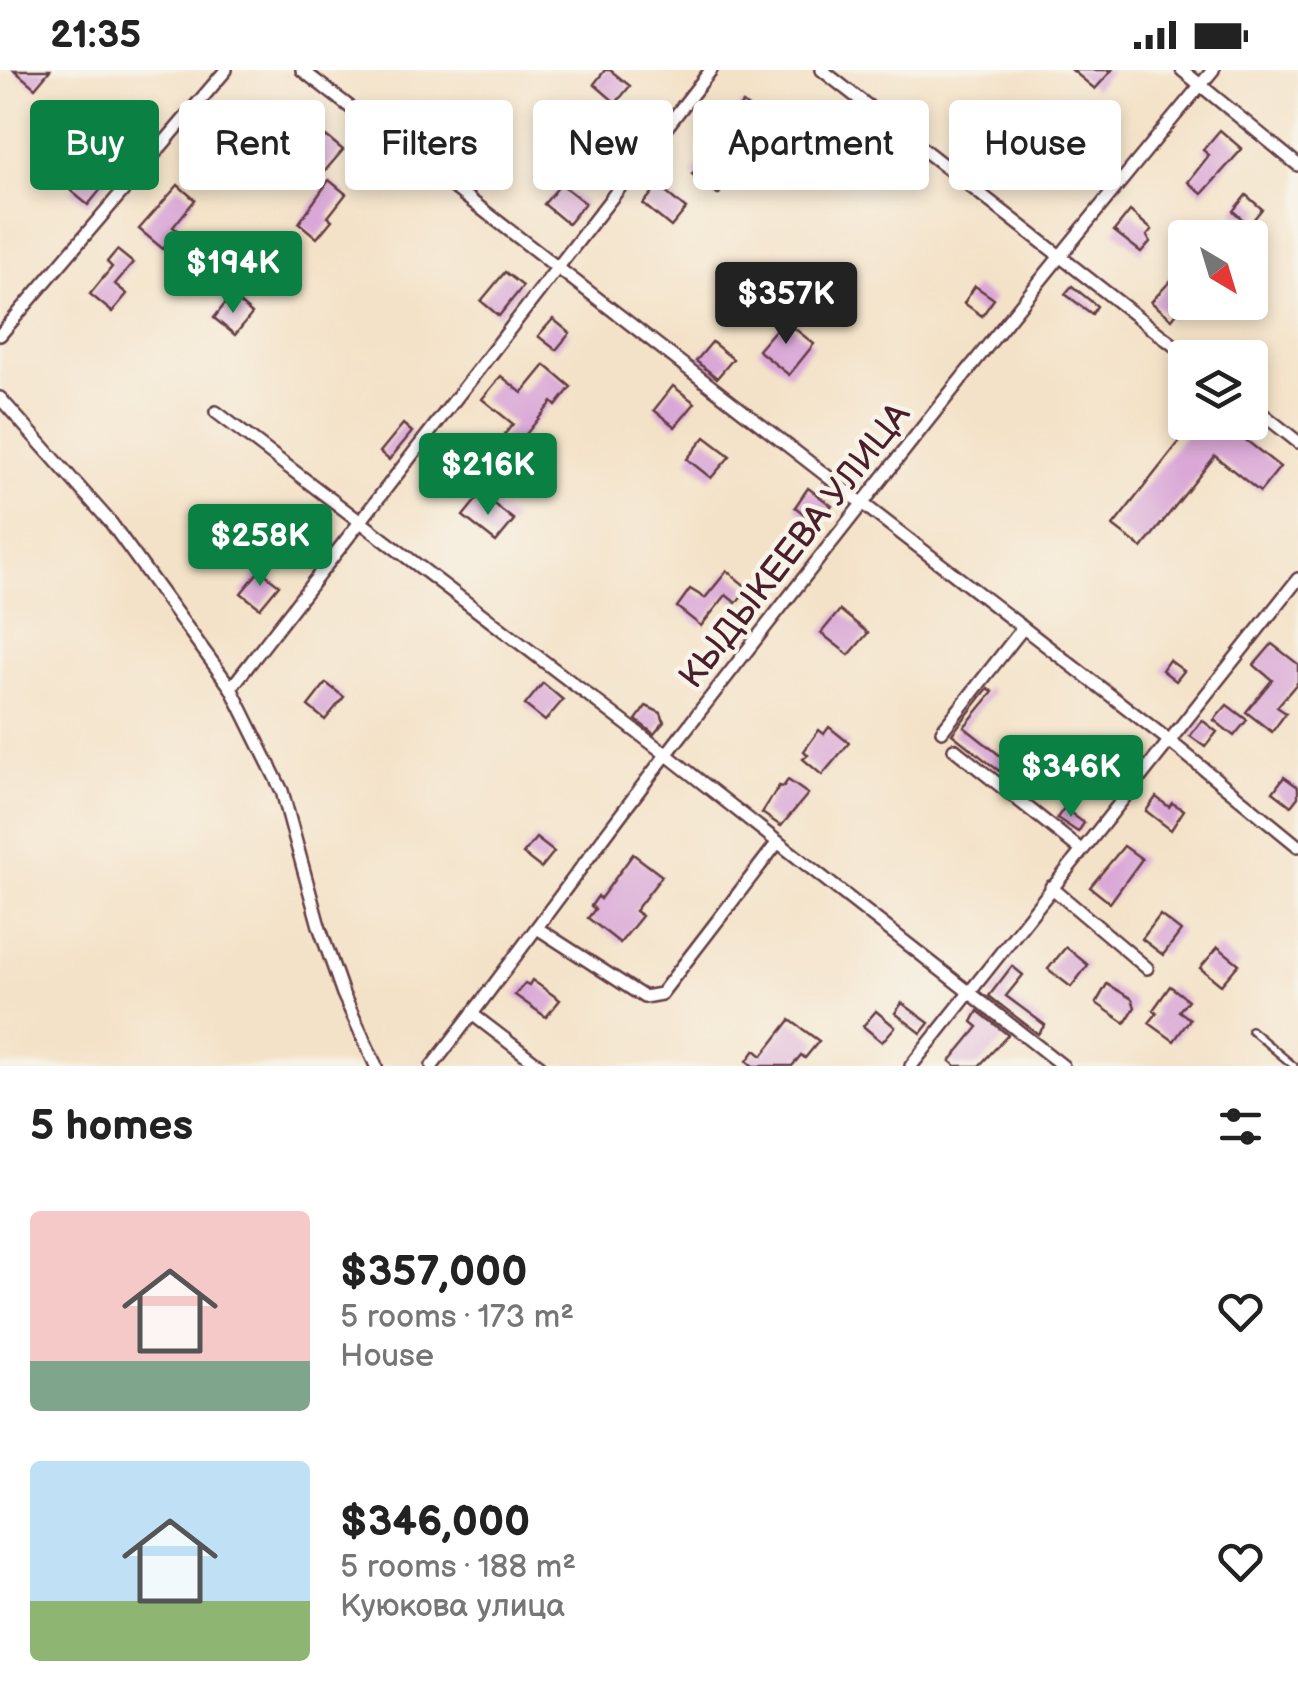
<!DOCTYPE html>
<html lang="en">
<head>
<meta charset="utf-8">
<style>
	:root { --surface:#fff; --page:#f2f2f2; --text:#222; --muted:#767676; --accent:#0b8043 }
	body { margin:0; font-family:"Balsamiq Sans",sans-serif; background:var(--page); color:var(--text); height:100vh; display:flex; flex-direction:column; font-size:38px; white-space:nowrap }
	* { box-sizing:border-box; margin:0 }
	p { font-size:32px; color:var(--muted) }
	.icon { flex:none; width:55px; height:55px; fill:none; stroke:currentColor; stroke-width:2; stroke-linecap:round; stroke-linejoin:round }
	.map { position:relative; height:996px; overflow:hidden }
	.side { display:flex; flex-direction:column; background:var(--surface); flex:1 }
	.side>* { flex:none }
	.banner { position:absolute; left:30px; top:30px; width:1240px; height:90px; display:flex; gap:20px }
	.needle { width:65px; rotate:142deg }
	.buttons { position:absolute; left:1168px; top:150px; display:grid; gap:20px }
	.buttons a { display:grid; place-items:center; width:100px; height:100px; border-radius:10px; background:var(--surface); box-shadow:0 5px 15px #0003; font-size:50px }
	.price { position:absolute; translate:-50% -85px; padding:0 22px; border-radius:10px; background:var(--accent); color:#fff; font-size:32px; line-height:65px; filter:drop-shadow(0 2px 5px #0008) }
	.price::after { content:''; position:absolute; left:50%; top:60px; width:30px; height:22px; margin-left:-15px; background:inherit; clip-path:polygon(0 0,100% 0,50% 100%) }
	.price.current { background:#222; color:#fff }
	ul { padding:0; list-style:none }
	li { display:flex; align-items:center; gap:30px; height:250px; padding:0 30px }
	li span { display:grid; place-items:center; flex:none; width:280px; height:200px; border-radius:10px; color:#555 }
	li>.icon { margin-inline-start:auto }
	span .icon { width:120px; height:120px; fill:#fffc; stroke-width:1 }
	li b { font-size:42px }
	h2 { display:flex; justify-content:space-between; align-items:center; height:120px; padding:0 30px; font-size:42px }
	.pill { padding:0 35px; border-radius:10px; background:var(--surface); box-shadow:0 5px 15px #0003; font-size:35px; line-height:90px }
	.pill.current { background:var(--accent); color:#fff }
	.status { display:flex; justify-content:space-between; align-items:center; height:70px; padding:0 50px; background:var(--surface); direction:ltr }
	.status svg { height:28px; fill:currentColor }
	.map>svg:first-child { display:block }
	.building { fill:#daa8d7 }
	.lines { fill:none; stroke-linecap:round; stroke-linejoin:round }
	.lane-casing { stroke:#643c43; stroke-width:10 }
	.street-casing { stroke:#643c43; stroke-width:16 }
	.lane { stroke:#fff; stroke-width:5 }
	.street { stroke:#fff; stroke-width:11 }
	.labels { text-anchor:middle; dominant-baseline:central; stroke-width:9; stroke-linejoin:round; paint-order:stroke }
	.street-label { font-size:35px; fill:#4a1f2b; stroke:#f7f3e8 }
</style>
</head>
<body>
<div class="status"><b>21:35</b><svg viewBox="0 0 49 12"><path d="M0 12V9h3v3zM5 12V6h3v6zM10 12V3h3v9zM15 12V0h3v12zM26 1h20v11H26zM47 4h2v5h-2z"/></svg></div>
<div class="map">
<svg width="1298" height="996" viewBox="0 0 1298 996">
	<rect width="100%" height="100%" fill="#f7f3e8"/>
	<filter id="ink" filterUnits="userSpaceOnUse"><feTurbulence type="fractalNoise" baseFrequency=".01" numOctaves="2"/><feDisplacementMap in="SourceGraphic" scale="20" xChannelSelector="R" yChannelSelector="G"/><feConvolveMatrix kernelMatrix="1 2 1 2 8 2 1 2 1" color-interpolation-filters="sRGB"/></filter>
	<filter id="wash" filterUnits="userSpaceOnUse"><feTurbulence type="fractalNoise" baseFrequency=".0048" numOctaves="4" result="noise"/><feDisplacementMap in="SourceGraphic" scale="40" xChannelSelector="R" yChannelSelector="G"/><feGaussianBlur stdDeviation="2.25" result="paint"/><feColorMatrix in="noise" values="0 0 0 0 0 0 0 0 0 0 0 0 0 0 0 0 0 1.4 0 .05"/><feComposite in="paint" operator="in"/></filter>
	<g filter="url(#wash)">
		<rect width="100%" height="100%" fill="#f4e2c8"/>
		<g id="blocks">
			<g class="building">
				<path d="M14 0H50L35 18Z"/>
				<path d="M605 0H610L630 16 616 33 594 14Z"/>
				<path d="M1072 0H1112L1095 19Z"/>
				<path d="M743 33 772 57 755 79 725 54Z"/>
				<path d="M142 41 159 55 145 71 129 58Z"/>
				<path d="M104 55 124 72 111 87 91 70Z"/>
				<path d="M245 57 264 74 245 96 226 80Z"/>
				<path d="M586 58 622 87 605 108 570 79Z"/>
				<path d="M1220 60 1242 79 1202 124 1188 112 1209 85 1203 80Z"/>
				<path d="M326 66 343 80 324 102 308 88Z"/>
				<path d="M362 66 383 84 370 99 349 81Z"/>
				<path d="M709 82 736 104 718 125 692 104Z"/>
				<path d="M94 93 111 107 88 135 71 121Z"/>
				<path d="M329 110 346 124 328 147 332 150 317 168 299 153Z"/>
				<path d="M561 114 585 133 568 154 544 134Z"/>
				<path d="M178 115 195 130 173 157 178 161 163 179 139 159Z"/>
				<path d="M658 116 686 139 671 157 643 134Z"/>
				<path d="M1246 125 1262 139 1249 155 1233 141Z"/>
				<path d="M1130 141 1152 160 1147 166 1150 172 1141 182 1114 161Z"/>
				<path d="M117 180 133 193 115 214 127 224 112 242 90 224 112 197 107 192Z"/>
				<path d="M505 202 523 216 499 246 481 231Z"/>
				<path d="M1175 206 1185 215V232L1172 249 1151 232Z"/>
				<path d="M975 216 994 229 982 246 964 233Z"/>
				<path d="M1072 216 1097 236 1092 244 1065 224Z"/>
				<path d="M231 226 252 244 235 265 214 248Z"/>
				<path d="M553 249 570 263 556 280 538 266Z"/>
				<path d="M784 250 814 274 789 305 758 280Z"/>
				<path d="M712 272 733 289 717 308 696 291Z"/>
				<path d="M545 295 571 317 556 336 552 332 514 379 523 386 507 405 485 388 513 354 482 329 501 306 522 323Z"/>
				<path d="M673 316 695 333 675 357 654 340Z"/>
				<path d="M1195 352H1223L1280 397 1260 422 1215 386 1142 478 1113 456Z"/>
				<path d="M403 354 412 362 389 390 380 382Z"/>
				<path d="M705 367 730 386 711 408 687 389Z"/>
				<path d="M808 418 832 436 817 454 795 437Z"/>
				<path d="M481 424 514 450 496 472 463 446Z"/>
				<path d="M260 500 279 515 260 538 241 523Z"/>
				<path d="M727 501 748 518 736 533 726 525 701 556 677 537 690 519 705 528Z"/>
				<path d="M840 540 868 563 849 585 821 563Z"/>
				<path d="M1272 574 1298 594V612L1277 637 1286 643 1272 662 1246 642 1272 610 1254 595Z"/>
				<path d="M1169 590 1184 601 1176 611 1162 600Z"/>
				<path d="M326 613 344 627 325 650 308 636Z"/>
				<path d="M543 613 563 630 545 651 525 635Z"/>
				<path d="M988 618 993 622 964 657 1007 691 999 701 952 664Z"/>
				<path d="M1227 635 1247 650 1234 666 1214 650Z"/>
				<path d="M646 636 661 643 664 652 654 664 636 650Z"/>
				<path d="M1202 650 1217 662 1205 677 1190 666Z"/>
				<path d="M829 657 849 673 822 705 803 689 808 685 804 681 819 660 824 664Z"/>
				<path d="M1047 677 1072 695 1067 702 1071 705 1057 725 1028 704 1034 696 1031 687 1043 683Z"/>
				<path d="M1284 707 1298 717V727L1291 736 1273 722Z"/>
				<path d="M788 710 808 724 781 756 762 743 779 716 783 717Z"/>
				<path d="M1156 727 1169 737 1172 733 1184 740 1171 760 1146 741Z"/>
				<path d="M1064 738 1084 753 1078 762 1057 748Z"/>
				<path d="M536 768 554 782 541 798 523 784Z"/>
				<path d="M1124 776 1142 789 1110 833 1090 817Z"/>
				<path d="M633 784 662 806 635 841 642 846 620 873 588 848 595 839 591 836 598 826 600 829Z"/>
				<path d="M1160 845 1181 861 1163 885 1142 869Z"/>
				<path d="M1066 877 1088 895 1071 917 1048 899Z"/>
				<path d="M1218 877 1239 894 1221 915 1200 898Z"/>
				<path d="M1012 896 1023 905 1006 926 1045 955 1038 964 989 926Z"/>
				<path d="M532 910 560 930 546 947 515 925 525 913 529 915Z"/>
				<path d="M1107 914 1132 929 1135 937 1125 953 1096 933Z"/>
				<path d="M1170 916 1188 930 1179 941 1190 949 1174 971 1149 953 1157 943 1153 940Z"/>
				<path d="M902 933 929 953 921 963 895 943Z"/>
				<path d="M876 941 895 957 882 972 863 956Z"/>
				<path d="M978 941 1008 965 979 996H956L950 991 978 957 972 952Z"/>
				<path d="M790 950 819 971 805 988 801 985 792 996H753L747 991 755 980 762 986Z"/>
			</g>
		</g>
	</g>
	<g filter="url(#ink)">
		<use href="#blocks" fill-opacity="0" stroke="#643c43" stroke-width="2.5"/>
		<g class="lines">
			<g class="lane-casing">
				<path id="lane" d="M1251 960 1294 996"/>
			</g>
			<g class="street-casing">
				<g id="street">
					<path d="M302 0 1167 669 1298 776"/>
					<path d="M822 0 1190 288"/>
					<path d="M1182 0 1298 95"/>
					<path d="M0 265 226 0"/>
					<path d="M0 328 111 453 231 618 282 721 319 856 343 924 376 996"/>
					<path d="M1250 334 1298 372"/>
					<path d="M216 342 667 685 1063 996"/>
					<path d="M231 618 711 0"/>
					<path d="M942 661 1023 558"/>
					<path d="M954 679 1081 780"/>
					<path d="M1051 817 1147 898"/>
					<path d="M537 858 644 927 661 924 778 772"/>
					<path d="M472 944 540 996"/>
					<path d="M432 996C513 892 589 785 669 681 847 451 1027 223 1213 0"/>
					<path d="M911 996 1298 509"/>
				</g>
			</g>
			<use href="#lane" class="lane"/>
			<use href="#street" class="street"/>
		</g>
	</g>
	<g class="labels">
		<g class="street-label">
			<text transform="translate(795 476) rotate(-52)">КЫДЫКЕЕВА УЛИЦА</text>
		</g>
	</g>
</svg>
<div class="buttons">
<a><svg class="needle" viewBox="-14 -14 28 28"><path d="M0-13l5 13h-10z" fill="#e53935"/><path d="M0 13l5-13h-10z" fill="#767676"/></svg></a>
<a><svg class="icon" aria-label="layers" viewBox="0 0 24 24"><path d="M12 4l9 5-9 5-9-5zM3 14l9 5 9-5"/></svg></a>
</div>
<b class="price" style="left:233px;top:246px">$194K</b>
<b class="price current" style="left:786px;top:277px">$357K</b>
<b class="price" style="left:488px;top:448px">$216K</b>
<b class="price" style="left:260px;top:519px">$258K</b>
<b class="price" style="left:1071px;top:750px">$346K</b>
<div class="banner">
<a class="pill current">Buy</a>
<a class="pill">Rent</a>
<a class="pill">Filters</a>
<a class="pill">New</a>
<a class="pill">Apartment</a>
<a class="pill">House</a>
</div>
</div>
<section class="side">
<h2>5 homes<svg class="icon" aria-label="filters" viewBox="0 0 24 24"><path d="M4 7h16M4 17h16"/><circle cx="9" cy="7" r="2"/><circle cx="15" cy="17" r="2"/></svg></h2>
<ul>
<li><span style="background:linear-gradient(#f6c9c9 75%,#7fa58c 0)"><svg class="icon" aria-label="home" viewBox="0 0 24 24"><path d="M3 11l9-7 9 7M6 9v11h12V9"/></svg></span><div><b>$357,000</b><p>5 rooms · 173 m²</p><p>House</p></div><svg class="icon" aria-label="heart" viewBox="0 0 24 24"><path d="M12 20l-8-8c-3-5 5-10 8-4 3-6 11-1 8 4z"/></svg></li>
<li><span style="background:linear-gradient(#bfe0f5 70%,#8fb573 0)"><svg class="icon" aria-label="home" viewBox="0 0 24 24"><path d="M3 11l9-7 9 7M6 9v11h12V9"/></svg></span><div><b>$346,000</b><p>5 rooms · 188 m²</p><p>Куюкова улица</p></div><svg class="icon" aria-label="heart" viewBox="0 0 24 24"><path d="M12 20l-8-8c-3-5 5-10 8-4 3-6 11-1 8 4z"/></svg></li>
</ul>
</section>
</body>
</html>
